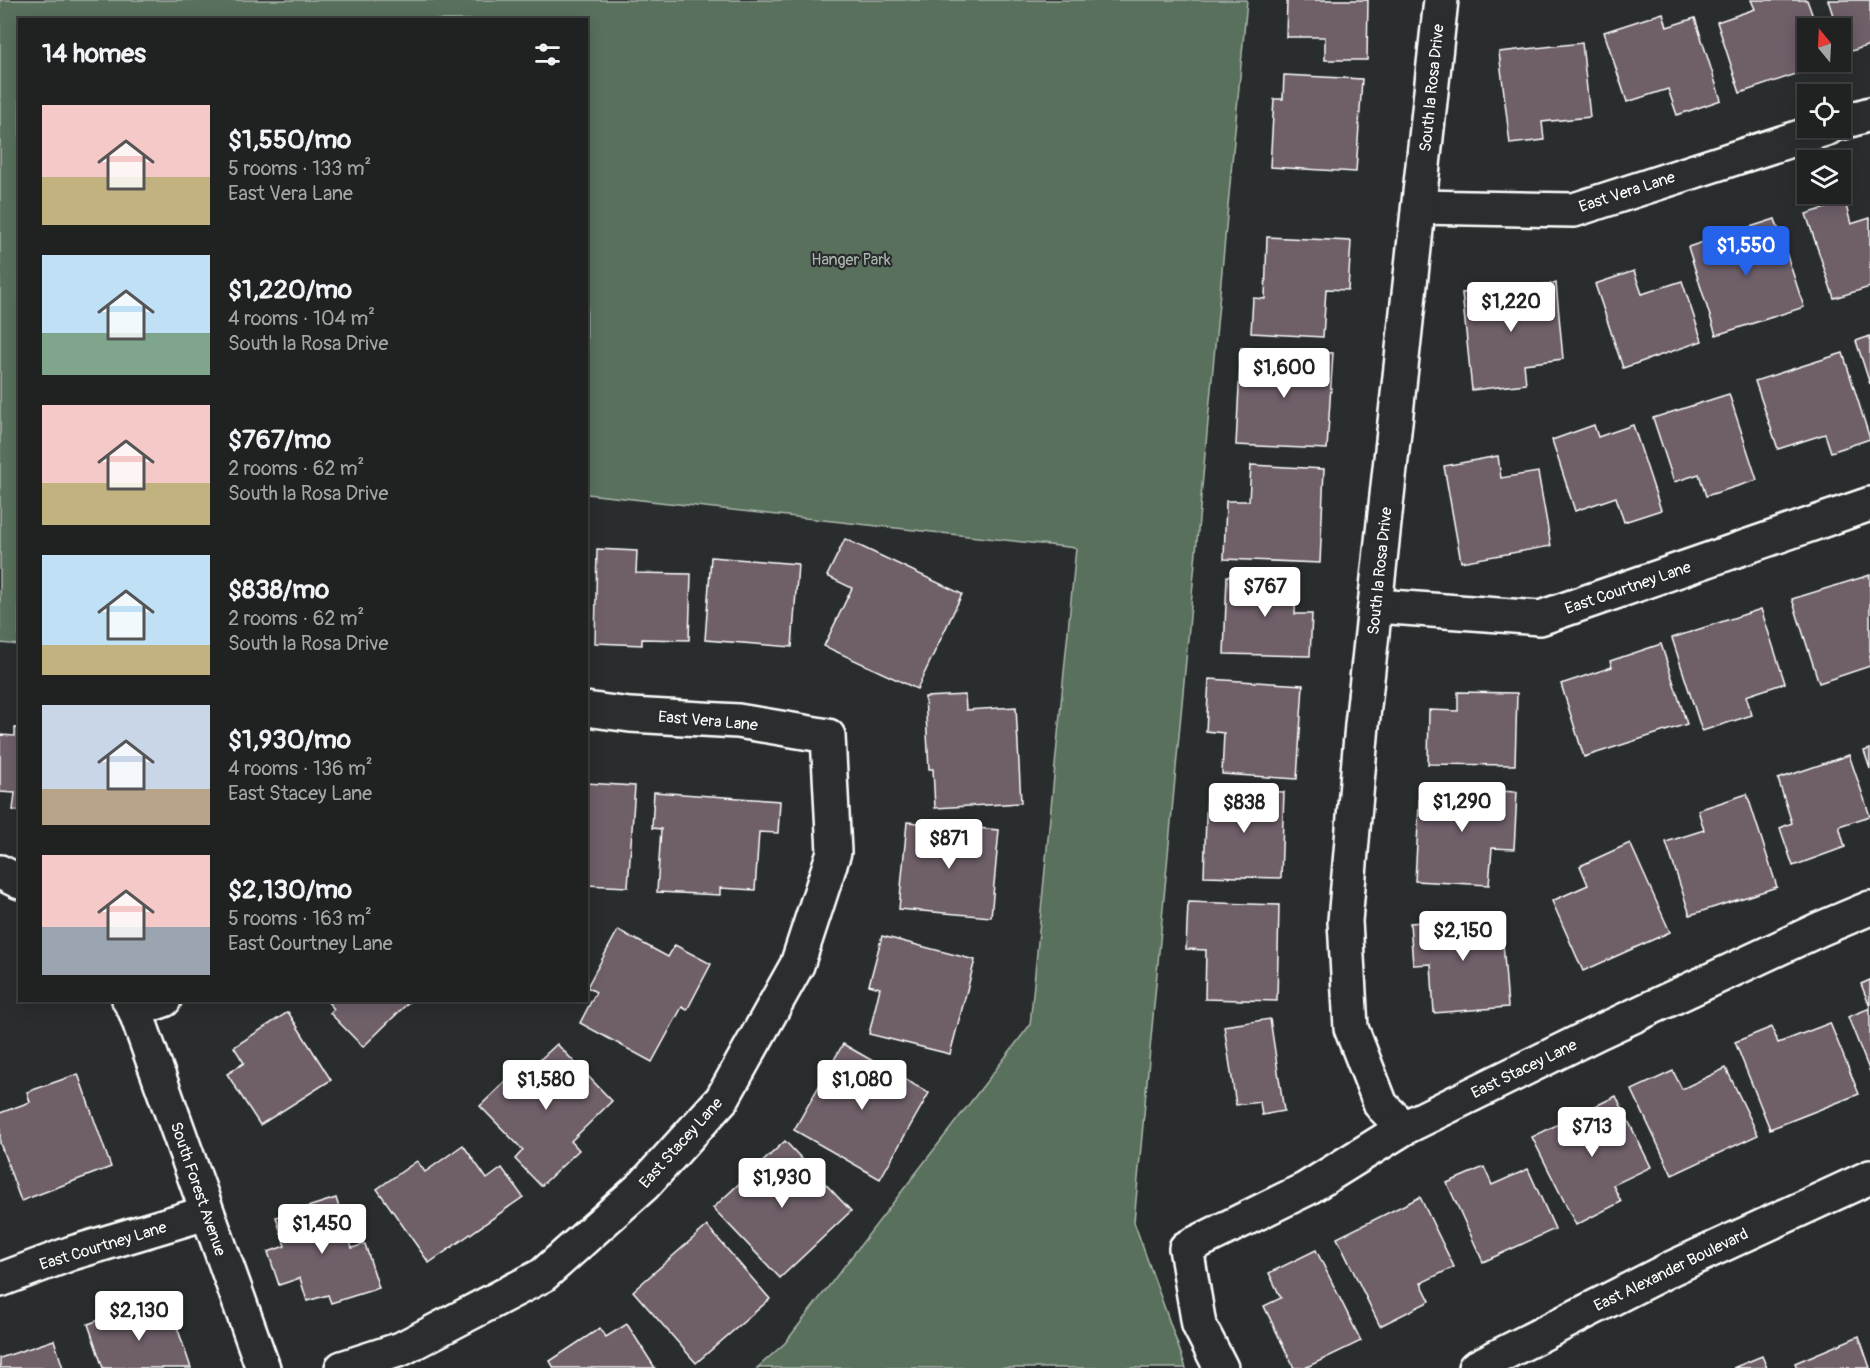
<!DOCTYPE html>
<html lang="en">
<head>
<meta charset="utf-8">
<style>
	:root { --surface:#202222; --page:#2d2f2f; --text:#f1f3f6; --muted:#a2a4a5; --line:#3d3f40; --accent:#2563eb }
	body { margin:0; font-family:Pangolin,sans-serif; background:var(--page); color:var(--text); height:100vh; display:flex; flex-direction:column; font-size:22px; white-space:nowrap }
	* { box-sizing:border-box; margin:0 }
	p { font-size:20px; color:var(--muted) }
	.icon { flex:none; width:33px; height:33px; fill:none; stroke:currentColor; stroke-width:2; stroke-linecap:round; stroke-linejoin:round }
	.map { position:relative; flex:1; overflow:hidden }
	.drawer { position:absolute; left:18px; top:18px; width:570px; height:984px; display:flex; flex-direction:column; background:var(--surface); border-radius:0px; box-shadow:0 3px 15px #0003,0 0 0 2px var(--line) }
	.drawer>* { flex:none }
	.needle { width:39px; rotate:342deg }
	.controls { position:absolute; left:1797px; top:18px; display:grid; gap:12px }
	.controls a { display:grid; place-items:center; width:54px; height:54px; border-radius:0px; background:var(--surface); box-shadow:0 3px 15px #0003,0 0 0 2px var(--line); font-size:30px }
	.price { position:absolute; translate:-50% -51px; padding:0 14px; border-radius:6px; background:#fff; color:#222; font-size:20px; line-height:39px; filter:drop-shadow(0 2px 3px #0008) }
	.price::after { content:''; position:absolute; left:50%; top:36px; width:18px; height:14px; margin-left:-9px; background:inherit; clip-path:polygon(0 0,100% 0,50% 100%) }
	.price.selected { background:var(--accent); color:#fff }
	ul { padding:0; list-style:none }
	li { display:flex; align-items:center; gap:18px; height:150px; padding:0 24px }
	li span { display:grid; place-items:center; flex:none; width:168px; height:120px; border-radius:0px; color:#555 }
	li>.icon { margin-inline-start:auto }
	span .icon { width:72px; height:72px; fill:#fffc; stroke-width:1 }
	li b { font-size:26px }
	h2 { display:flex; justify-content:space-between; align-items:center; height:72px; padding:0 24px; font-size:26px }
	.map>svg:first-child { display:block }
	.green { fill:#59705c; stroke:#acb8ae; stroke-width:1.5 }
	.building { fill:#6e5e69; stroke:#fff; stroke-width:1.5 }
	.lines { fill:none; stroke-linecap:round; stroke-linejoin:round }
	.minor-casing { stroke:#fff; stroke-width:38 }
	.minor { stroke:#2a2d2e; stroke-width:33 }
	.labels { text-anchor:middle; dominant-baseline:central; stroke-width:4.5; stroke-linejoin:round; paint-order:stroke }
	.street-label { font-size:16px; fill:#fff; stroke:#2a2d2e }
	.park-label { font-size:16px; fill:#acb8ae; stroke:#2a2d2e }
</style>
</head>
<body>
<div class="map">
<svg width="1870" height="1368" viewBox="0 0 1870 1368">
	<rect width="100%" height="100%" fill="#2a2d2e"/>
	<filter id="ink" filterUnits="userSpaceOnUse"><feTurbulence type="fractalNoise" baseFrequency=".0167" numOctaves="2"/><feDisplacementMap in="SourceGraphic" scale="12" xChannelSelector="R" yChannelSelector="G"/><feConvolveMatrix kernelMatrix="1 2 1 2 8 2 1 2 1" color-interpolation-filters="sRGB"/></filter>
	<g filter="url(#ink)">
		<path class="green" d="M0 0H1247L1134 1222 1186 1368H757L785 1343 1030 1025 1076 548 587 494 586 20H20L19 645 0 643Z"/>
		<g class="building">
			<path d="M1287 0H1368L1367 60H1325V37H1286Z"/>
			<path d="M1751 0H1807L1817 28H1808V62L1828 63 1740 93 1717 22 1755 9Z"/>
			<path d="M1828 0H1870V45L1845 53 1840 28H1837Z"/>
			<path d="M1663 13 1667 27 1695 18 1721 100 1677 115 1668 89 1627 102 1604 32Z"/>
			<path d="M1582 43 1590 117 1542 122 1544 140 1510 144 1499 52Z"/>
			<path d="M1284 75 1362 79 1356 172 1270 167 1274 99H1283Z"/>
			<path d="M1845 202 1851 224 1870 218V287L1834 298 1806 214Z"/>
			<path d="M1775 219 1804 307 1716 335 1688 247Z"/>
			<path d="M1267 237 1351 241 1348 290 1326 289 1323 337 1251 333 1253 298 1265 299Z"/>
			<path d="M1634 271 1642 294 1682 281 1702 341 1623 368 1595 284Z"/>
			<path d="M1556 283 1563 359 1524 364 1526 384 1472 390 1462 293Z"/>
			<path d="M1870 336V384L1856 341Z"/>
			<path d="M1241 348 1333 353 1327 449 1236 445Z"/>
			<path d="M1843 353 1870 439 1831 452 1825 434 1778 449 1755 381Z"/>
			<path d="M1729 394 1757 480 1706 496 1699 474 1674 482 1653 418Z"/>
			<path d="M1594 425 1598 437 1633 425 1661 510 1624 522 1616 497 1575 511 1552 440Z"/>
			<path d="M1498 456 1501 478 1538 472 1551 546 1461 562 1444 466Z"/>
			<path d="M1251 465 1324 469 1320 563 1224 559 1226 501H1249Z"/>
			<path d="M845 539 962 594 917 689 824 646 852 588 827 576Z"/>
			<path d="M597 549 637 551 636 573 691 574 689 640 642 639V645L595 643Z"/>
			<path d="M711 557 798 564 792 647 705 640Z"/>
			<path d="M1870 575V666L1819 683 1792 599Z"/>
			<path d="M1227 576 1296 578 1295 614H1312L1310 656 1224 654Z"/>
			<path d="M1761 609 1785 683 1746 696 1752 715 1702 731 1672 638Z"/>
			<path d="M1661 644 1687 724 1584 757 1561 684 1612 667 1610 661Z"/>
			<path d="M1209 679 1303 685 1297 779 1222 774 1224 733 1206 731Z"/>
			<path d="M1458 692 1517 693 1515 765 1428 764 1429 710 1458 711Z"/>
			<path d="M965 695 966 710 1016 707 1021 803 935 808 933 769H929L925 697Z"/>
			<path d="M15 728H20V811L13 810 15 793 0 792V735L15 736Z"/>
			<path d="M1870 749V769L1864 751Z"/>
			<path d="M1849 755 1870 816 1839 826 1845 847 1793 866 1780 828 1792 823 1778 779Z"/>
			<path d="M586 783 635 786 628 887 586 885Z"/>
			<path d="M1420 787 1517 792 1514 849 1492 848 1489 885 1415 881Z"/>
			<path d="M1207 789 1284 792 1281 878 1204 876Z"/>
			<path d="M654 792 780 801 778 833 759 832 755 890 720 888V895L657 892 661 829 652 828Z"/>
			<path d="M1747 794 1777 887 1690 915 1666 842 1704 830 1698 810Z"/>
			<path d="M907 822 999 830 991 917 899 909Z"/>
			<path d="M1630 843 1670 932 1583 971 1552 901 1588 885 1580 866Z"/>
			<path d="M1188 902 1279 905 1277 1001 1205 999 1206 950 1186 949Z"/>
			<path d="M1501 916 1508 1007 1434 1013 1431 964 1413 965 1410 923Z"/>
			<path d="M618 930 668 957 675 945 711 964 687 1010 682 1007 652 1062 580 1023 596 992 587 987Z"/>
			<path d="M882 936 975 960 950 1054 869 1034 880 988 869 985Z"/>
			<path d="M1870 980V1007L1861 984Z"/>
			<path d="M326 1000H411L363 1047 330 1013 334 1009Z"/>
			<path d="M1870 1008V1072L1848 1017Z"/>
			<path d="M288 1012 331 1080 260 1125 227 1074 244 1063 234 1047Z"/>
			<path d="M1270 1019 1284 1111 1262 1115 1260 1102 1236 1105 1224 1026Z"/>
			<path d="M1830 1023 1859 1094 1770 1129 1735 1042 1772 1027 1778 1043Z"/>
			<path d="M557 1044 612 1101 571 1141 579 1150 541 1186 515 1159 523 1150 480 1106 525 1063 530 1069Z"/>
			<path d="M843 1044 929 1093 880 1179 794 1130Z"/>
			<path d="M1726 1068 1758 1135 1672 1175 1632 1090 1673 1071 1682 1089Z"/>
			<path d="M78 1074 111 1167 21 1201 0 1143V1113L30 1102 27 1092Z"/>
			<path d="M1616 1096 1651 1167 1613 1185 1621 1202 1576 1225 1532 1137Z"/>
			<path d="M785 1141 851 1211 780 1278 713 1208Z"/>
			<path d="M463 1145 487 1179 502 1168 523 1197 429 1263 377 1189 417 1161 425 1172Z"/>
			<path d="M1484 1167 1492 1185 1528 1169 1555 1229 1483 1262 1447 1183Z"/>
			<path d="M1420 1197 1454 1267 1421 1283 1430 1301 1380 1326 1337 1238Z"/>
			<path d="M336 1198 352 1248 365 1244 379 1288 331 1303 328 1295 307 1301 300 1278 279 1285 268 1252 285 1246 276 1217Z"/>
			<path d="M707 1226 770 1299 696 1363 633 1291Z"/>
			<path d="M1316 1250 1361 1341 1305 1368H1294L1264 1306 1281 1298 1269 1273Z"/>
			<path d="M142 1305 149 1324 173 1315 191 1368H103L88 1324Z"/>
			<path d="M627 1324 655 1368H554L550 1361 600 1328 606 1337Z"/>
			<path d="M1859 1336 1870 1368H1797L1795 1363Z"/>
			<path d="M54 1340 63 1368H0V1358Z"/>
			<path d="M1762 1356 1767 1368H1733Z"/>
		</g>
		<g class="lines">
			<g class="minor-casing">
				<g id="minor">
					<path d="M1840 123 1870 114"/>
					<path d="M1419 207 1574 210 1828 128"/>
					<path d="M1377 606 1540 618 1870 504"/>
					<path d="M0 872 20 882"/>
					<path d="M129 1000 135 1010 263 1368"/>
					<path d="M135 1010 164 1000"/>
					<path d="M1404 1128 1381 1105 1351 1028 1345 921 1362 725 1441 0"/>
					<path d="M0 1280 72 1253 206 1213"/>
					<path d="M342 1368 401 1349 543 1275 644 1185 722 1099 797 965 834 852 828 736 738 721 630 715 586 709"/>
					<path d="M1221 1368 1199 1325 1186 1248 1306 1189 1404 1128 1597 1033 1820 929 1870 908"/>
					<path d="M1475 1368 1670 1269 1870 1177"/>
				</g>
			</g>
			<use href="#minor" class="minor"/>
		</g>
	</g>
	<g class="labels">
		<g class="street-label">
			<text transform="translate(1432 88) rotate(-84)">South la Rosa Drive</text>
			<text transform="translate(1627 192) rotate(-18)">East Vera Lane</text>
			<text transform="translate(1380 571) rotate(-84)">South la Rosa Drive</text>
			<text transform="translate(1628 588) rotate(-19)">East Courtney Lane</text>
			<text transform="translate(708 721) rotate(5)">East Vera Lane</text>
			<text transform="translate(1524 1069) rotate(-26)">East Stacey Lane</text>
			<text transform="translate(681 1143) rotate(-48)">East Stacey Lane</text>
			<text transform="translate(198 1189) rotate(71)">South Forest Avenue</text>
			<text transform="translate(103 1246) rotate(-17)">East Courtney Lane</text>
			<text transform="translate(1671 1270) rotate(-26)">East Alexander Boulevard</text>
		</g>
		<g class="park-label">
			<text x="851" y="260">Hanger Park</text>
		</g>
	</g>
</svg>
<div class="controls">
<a><svg class="needle" viewBox="-14 -14 28 28"><path d="M0-13l5 13h-10z" fill="#e53935"/><path d="M0 13l5-13h-10z" fill="#a2a4a5"/></svg></a>
<a><svg class="icon" aria-label="locate" viewBox="0 0 24 24"><circle cx="12" cy="12" r="6"/><path d="M12 2v4M12 18v4M2 12h4M18 12h4"/></svg></a>
<a><svg class="icon" aria-label="layers" viewBox="0 0 24 24"><path d="M12 4l9 5-9 5-9-5zM3 14l9 5 9-5"/></svg></a>
</div>
<b class="price selected" style="left:1746px;top:277px">$1,550</b>
<b class="price" style="left:1511px;top:333px">$1,220</b>
<b class="price" style="left:1284px;top:399px">$1,600</b>
<b class="price" style="left:1265px;top:618px">$767</b>
<b class="price" style="left:1462px;top:833px">$1,290</b>
<b class="price" style="left:1244px;top:834px">$838</b>
<b class="price" style="left:949px;top:870px">$871</b>
<b class="price" style="left:1463px;top:962px">$2,150</b>
<b class="price" style="left:546px;top:1111px">$1,580</b>
<b class="price" style="left:862px;top:1111px">$1,080</b>
<b class="price" style="left:1592px;top:1158px">$713</b>
<b class="price" style="left:782px;top:1209px">$1,930</b>
<b class="price" style="left:322px;top:1255px">$1,450</b>
<b class="price" style="left:139px;top:1342px">$2,130</b>
<section class="drawer">
<h2>14 homes<svg class="icon" aria-label="filters" viewBox="0 0 24 24"><path d="M4 7h16M4 17h16"/><circle cx="9" cy="7" r="2"/><circle cx="15" cy="17" r="2"/></svg></h2>
<ul>
<li><span style="background:linear-gradient(#f6c9c9 60%,#c2b280 0)"><svg class="icon" aria-label="home" viewBox="0 0 24 24"><path d="M3 11l9-7 9 7M6 9v11h12V9"/></svg></span><div><b>$1,550/mo</b><p>5 rooms · 133 m²</p><p>East Vera Lane</p></div></li>
<li><span style="background:linear-gradient(#bfe0f5 65%,#7fa58c 0)"><svg class="icon" aria-label="home" viewBox="0 0 24 24"><path d="M3 11l9-7 9 7M6 9v11h12V9"/></svg></span><div><b>$1,220/mo</b><p>4 rooms · 104 m²</p><p>South la Rosa Drive</p></div></li>
<li><span style="background:linear-gradient(#f6c9c9 65%,#c2b280 0)"><svg class="icon" aria-label="home" viewBox="0 0 24 24"><path d="M3 11l9-7 9 7M6 9v11h12V9"/></svg></span><div><b>$767/mo</b><p>2 rooms · 62 m²</p><p>South la Rosa Drive</p></div></li>
<li><span style="background:linear-gradient(#bfe0f5 75%,#c2b280 0)"><svg class="icon" aria-label="home" viewBox="0 0 24 24"><path d="M3 11l9-7 9 7M6 9v11h12V9"/></svg></span><div><b>$838/mo</b><p>2 rooms · 62 m²</p><p>South la Rosa Drive</p></div></li>
<li><span style="background:linear-gradient(#c9d6e8 70%,#b9a48a 0)"><svg class="icon" aria-label="home" viewBox="0 0 24 24"><path d="M3 11l9-7 9 7M6 9v11h12V9"/></svg></span><div><b>$1,930/mo</b><p>4 rooms · 136 m²</p><p>East Stacey Lane</p></div></li>
<li><span style="background:linear-gradient(#f6c9c9 60%,#9aa5b1 0)"><svg class="icon" aria-label="home" viewBox="0 0 24 24"><path d="M3 11l9-7 9 7M6 9v11h12V9"/></svg></span><div><b>$2,130/mo</b><p>5 rooms · 163 m²</p><p>East Courtney Lane</p></div></li>
</ul>
</section>
</div>
</body>
</html>
